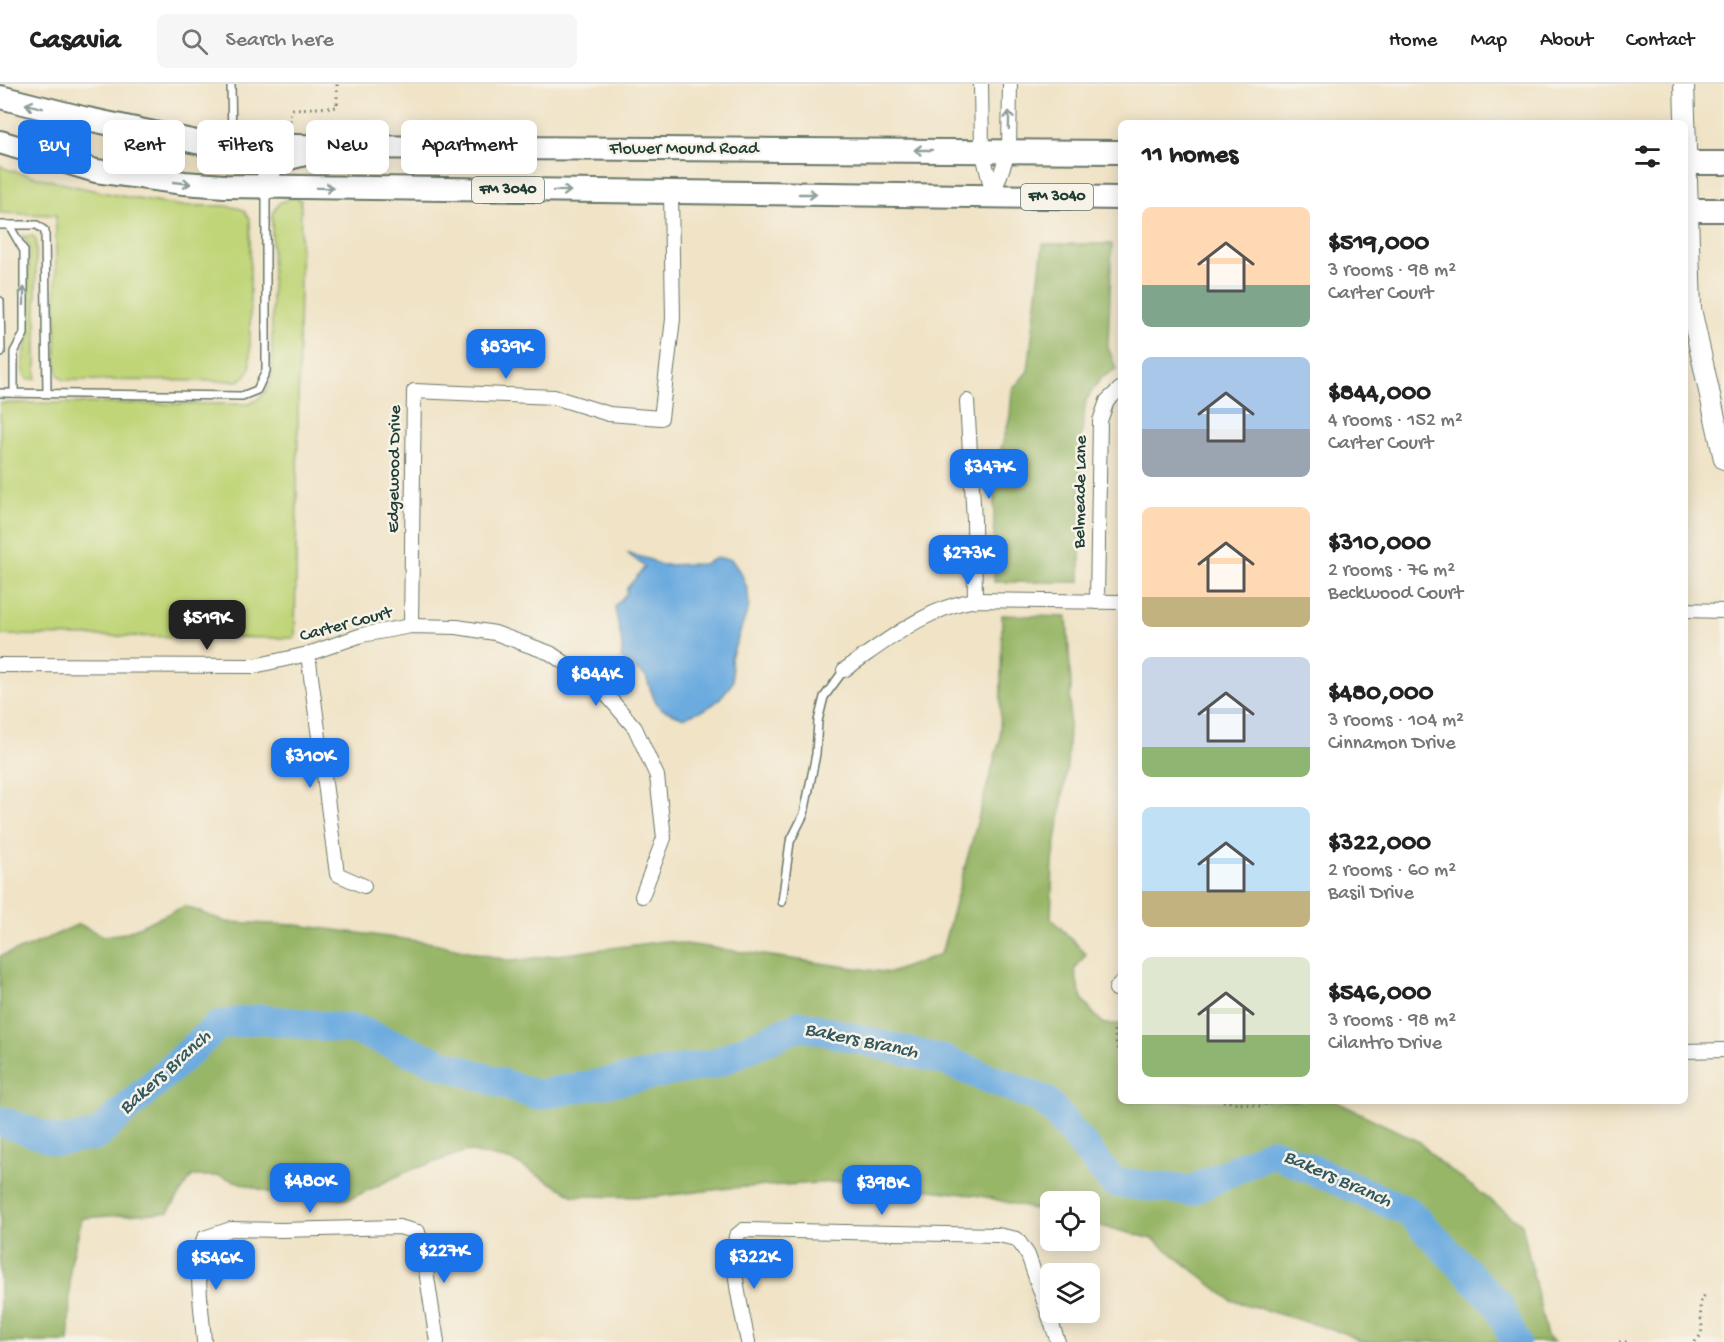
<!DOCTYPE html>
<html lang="en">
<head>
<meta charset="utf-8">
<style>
	:root { --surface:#fff; --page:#f6f6f6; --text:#222; --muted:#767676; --line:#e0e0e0; --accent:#1a73e8 }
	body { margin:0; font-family:"Gochi Hand",sans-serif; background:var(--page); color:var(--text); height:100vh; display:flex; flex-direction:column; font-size:22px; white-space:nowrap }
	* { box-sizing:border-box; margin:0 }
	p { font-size:20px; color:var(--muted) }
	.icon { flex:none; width:33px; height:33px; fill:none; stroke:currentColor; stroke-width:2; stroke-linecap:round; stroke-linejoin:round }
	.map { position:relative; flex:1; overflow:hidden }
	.sheet { position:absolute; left:1118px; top:36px; width:570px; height:984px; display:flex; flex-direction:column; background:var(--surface); border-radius:9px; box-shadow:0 3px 15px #0003 }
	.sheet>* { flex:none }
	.banner { position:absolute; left:18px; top:36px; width:570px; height:54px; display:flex; gap:12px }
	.fabs { position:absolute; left:1040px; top:1107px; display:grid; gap:12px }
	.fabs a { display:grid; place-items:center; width:60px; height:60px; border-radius:9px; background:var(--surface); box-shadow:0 3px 15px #0003; font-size:30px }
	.price { position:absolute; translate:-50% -51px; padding:0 14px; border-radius:12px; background:var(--accent); color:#fff; font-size:20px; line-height:39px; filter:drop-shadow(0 2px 3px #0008) }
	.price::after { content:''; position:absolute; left:50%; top:36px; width:18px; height:14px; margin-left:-9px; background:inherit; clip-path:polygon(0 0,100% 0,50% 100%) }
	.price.current { background:#222; color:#fff }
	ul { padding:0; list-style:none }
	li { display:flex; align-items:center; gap:18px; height:150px; padding:0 24px }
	li span { display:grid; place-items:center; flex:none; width:168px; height:120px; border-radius:9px; color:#555 }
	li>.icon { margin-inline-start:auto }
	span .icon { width:72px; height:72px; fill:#fffc; stroke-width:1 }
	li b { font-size:26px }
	h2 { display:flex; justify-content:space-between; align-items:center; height:72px; padding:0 24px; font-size:26px }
	.tag { padding:0 21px; border-radius:9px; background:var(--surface); box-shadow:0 3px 15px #0003; font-size:21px; line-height:54px }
	.tag.current { background:var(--accent); color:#fff }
	header { display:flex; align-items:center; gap:36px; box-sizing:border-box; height:84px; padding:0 30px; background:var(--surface); border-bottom:2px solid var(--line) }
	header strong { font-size:28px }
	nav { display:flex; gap:33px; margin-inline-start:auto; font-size:21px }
	.search { width:420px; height:54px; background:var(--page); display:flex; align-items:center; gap:15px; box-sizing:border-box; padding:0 21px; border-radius:9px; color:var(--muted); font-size:22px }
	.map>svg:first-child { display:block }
	.green { fill:#c0d578; stroke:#708956; stroke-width:1.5 }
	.forest { fill:#98b668; stroke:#5c7a4e; stroke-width:1.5 }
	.water { fill:#6cabdf; stroke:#46748a; stroke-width:1.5 }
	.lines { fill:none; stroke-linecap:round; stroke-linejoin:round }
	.river { stroke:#6cabdf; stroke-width:30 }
	.lane-casing { stroke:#687767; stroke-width:10 }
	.street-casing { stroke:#687767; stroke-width:16 }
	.secondary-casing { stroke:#687767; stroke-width:22 }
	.primary-casing { stroke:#687767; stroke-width:26 }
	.path { stroke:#687767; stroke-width:3; stroke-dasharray:1.5 4.5; stroke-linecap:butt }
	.lane { stroke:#fff; stroke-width:7 }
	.street { stroke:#fff; stroke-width:14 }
	.secondary { stroke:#fff; stroke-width:20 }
	.primary { stroke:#fff; stroke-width:22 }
	.oneway { stroke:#8f9e9a }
	.labels { text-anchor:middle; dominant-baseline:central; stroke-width:5; stroke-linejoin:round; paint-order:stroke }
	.shield { fill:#f7f3e8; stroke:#60746a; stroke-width:1.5 }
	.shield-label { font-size:16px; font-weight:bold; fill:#1f3d34 }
	.street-label { font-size:18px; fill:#1f3d34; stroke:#f7f3e8 }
	.water-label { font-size:20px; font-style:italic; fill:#32585f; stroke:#f7f3e8 }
</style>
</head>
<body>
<header>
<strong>Casavia</strong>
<div class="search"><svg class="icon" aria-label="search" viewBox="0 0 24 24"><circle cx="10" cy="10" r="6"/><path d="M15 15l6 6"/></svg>Search here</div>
<nav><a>Home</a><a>Map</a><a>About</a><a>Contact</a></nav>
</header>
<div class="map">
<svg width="1724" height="1258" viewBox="0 0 1724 1258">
	<rect width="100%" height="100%" fill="#f7f3e8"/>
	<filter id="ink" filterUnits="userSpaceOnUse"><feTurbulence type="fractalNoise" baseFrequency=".0167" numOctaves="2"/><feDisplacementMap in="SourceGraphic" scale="12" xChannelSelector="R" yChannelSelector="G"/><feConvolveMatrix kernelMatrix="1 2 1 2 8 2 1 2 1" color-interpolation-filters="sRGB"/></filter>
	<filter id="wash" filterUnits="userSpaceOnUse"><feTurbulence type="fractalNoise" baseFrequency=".008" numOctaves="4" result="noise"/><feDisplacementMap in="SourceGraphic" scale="24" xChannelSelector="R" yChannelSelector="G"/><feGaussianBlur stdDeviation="1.35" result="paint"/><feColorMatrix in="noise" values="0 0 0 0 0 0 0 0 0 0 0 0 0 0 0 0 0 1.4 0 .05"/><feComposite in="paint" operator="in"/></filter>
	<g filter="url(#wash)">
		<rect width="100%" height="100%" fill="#f0e3c6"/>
		<g class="green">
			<path d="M0 81 6 85C62 100 118 113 175 121 197 124 222 118 244 126L250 135V283L247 290 239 297 64 296 58 291 56 278V131L0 129Z"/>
			<path d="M293 113 301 116 295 554 0 551V319L249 320C264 313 269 306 272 290V130L279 119Z"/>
			<path d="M23 152H33L36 156V295H27C19 284 24 267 29 255V161Z"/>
		</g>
		<g class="forest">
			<path d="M1043 160H1112L1108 263 1116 285 1100 295 1086 316 1080 361V498H994V391L1010 332 1012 306 1028 287Z"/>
			<path d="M1002 531 1067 533 1071 602 1067 684 1053 778 1051 834 1086 870 1075 885C1079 914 1083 920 1104 940H1120V1017H1335L1420 1058 1438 1077 1522 1140 1547 1253 1555 1258H1362L1344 1249 1231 1216 1153 1155 1089 1139V1118H1050V1129L981 1112 852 1097 730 1104 653 1113 574 1112 513 1077 467 1067 408 1087 350 1115 280 1112 220 1092H192L168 1128 82 1134 70 1182 69 1258H0V872L28 863 79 840 103 852 125 849 185 822 226 838 297 841 433 859 511 877 665 857 890 889 941 870 1000 655Z"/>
		</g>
		<path class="water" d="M627 469 651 476 660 481 703 480 717 474 731 475 742 491 748 507 749 522 731 574 733 598C725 608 719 618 707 624 700 628 691 629 684 634L661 625 654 615 646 593 621 574C625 556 616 540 615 522L626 510 627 504 645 483Z"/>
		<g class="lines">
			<path class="river" d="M0 1037 58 1057 96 1052 219 941 260 935 357 946 437 978 537 1011 713 980 801 941 943 976 1046 1017 1113 1098 1190 1107 1272 1068 1409 1128 1498 1220 1515 1258"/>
		</g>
	</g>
	<g filter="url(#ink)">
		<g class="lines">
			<g class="lane-casing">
				<g id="lane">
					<path d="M231 0 232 57"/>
					<path d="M0 141H37L45 147 47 309"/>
					<path d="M9 141 24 167V250L14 268V309"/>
					<path d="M0 217 1 268"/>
					<path d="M0 309 242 312 257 306 266 287V107"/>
					<path d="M782 818 790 758 804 730 816 670 818 637 824 613 844 586"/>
				</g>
			</g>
			<g class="street-casing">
				<g id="street">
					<path d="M981 0 982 66 993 111"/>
					<path d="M993 111 1009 66 1010 0"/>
					<path d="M967 317 974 436 975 516"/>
					<path d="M1097 518 1100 337 1107 317 1120 305"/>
					<path d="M1684 526 1724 527"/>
					<path d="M411 542 414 307 554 313 609 330 661 334 673 235 671 109"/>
					<path d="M308 570 337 790 364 802"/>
					<path d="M0 581 254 582 308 570 362 551 411 542 457 543 495 549 550 569 599 602 635 644 657 692 664 754 642 812"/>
					<path d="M844 586C884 559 925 524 975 516L1120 518"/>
					<path d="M1116 905 1120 899"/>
					<path d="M1684 967 1724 966"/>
					<path d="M204 1258C202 1224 194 1187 204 1154L231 1145 281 1146 399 1143 418 1148 423 1167 437 1258"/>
					<path d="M748 1258C741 1223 731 1188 736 1152L743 1146 998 1151 1017 1155 1028 1171 1058 1258"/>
				</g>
			</g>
			<g class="secondary-casing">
				<path id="secondary" d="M1684 0 1691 225 1724 375"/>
			</g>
			<g class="primary-casing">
				<g id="primary">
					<path d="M0 13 83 34 201 59 329 63 1120 68"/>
					<path d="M0 58 96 87 184 99 225 102 1120 114"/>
					<path d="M1684 79H1724"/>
					<path d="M266 104C270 72 279 78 305 70"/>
					<path d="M1684 126H1724"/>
				</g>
			</g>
			<g class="path">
				<path d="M290 37 291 27 293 25 337 23V0"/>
				<path d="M1114 946 1117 962 1120 968"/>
				<path d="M1223 1017 1259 1022 1277 1017"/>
				<path d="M1619 1258H1631"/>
				<path d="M1695 1258C1697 1255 1700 1253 1701 1250 1705 1236 1693 1218 1708 1209"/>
			</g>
			<use href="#lane" class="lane"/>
			<use href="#street" class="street"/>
			<use href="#secondary" class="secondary"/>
			<use href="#primary" class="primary"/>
		</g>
		<defs><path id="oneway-shaft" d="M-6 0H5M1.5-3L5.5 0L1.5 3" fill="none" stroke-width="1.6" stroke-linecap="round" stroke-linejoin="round" transform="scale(1.5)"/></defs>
		<g class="oneway">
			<use href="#oneway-shaft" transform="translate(34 22) rotate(-166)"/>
			<use href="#oneway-shaft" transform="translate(1009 36) rotate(-89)"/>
			<use href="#oneway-shaft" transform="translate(923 66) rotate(-180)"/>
			<use href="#oneway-shaft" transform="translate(182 99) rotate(6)"/>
			<use href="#oneway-shaft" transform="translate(325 104) rotate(1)"/>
			<use href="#oneway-shaft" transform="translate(562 107) rotate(1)"/>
			<use href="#oneway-shaft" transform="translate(808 110)"/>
			<use href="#oneway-shaft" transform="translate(24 212) rotate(-90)"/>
		</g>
	</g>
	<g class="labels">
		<g class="shield">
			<rect x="472" y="93" width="72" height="26" rx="4.5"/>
			<rect x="1021" y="100" width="72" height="26" rx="4.5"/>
		</g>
		<g class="shield-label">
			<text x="508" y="106">FM 3040</text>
			<text x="1057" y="113">FM 3040</text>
		</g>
		<g class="street-label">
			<text x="684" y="65">Flower Mound Road</text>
			<text transform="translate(395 385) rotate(-89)">Edgewood Drive</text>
			<text transform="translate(1081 408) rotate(-89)">Belmeade Lane</text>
			<text transform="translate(346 541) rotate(-15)">Carter Court</text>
		</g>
		<g class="water-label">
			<text transform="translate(861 958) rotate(12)">Bakers Branch</text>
			<text transform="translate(166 989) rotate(-42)">Bakers Branch</text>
			<text transform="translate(1337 1096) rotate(24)">Bakers Branch</text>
		</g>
	</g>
</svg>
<div class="fabs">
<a><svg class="icon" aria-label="locate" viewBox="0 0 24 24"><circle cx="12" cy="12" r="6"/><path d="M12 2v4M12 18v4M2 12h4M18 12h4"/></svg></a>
<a><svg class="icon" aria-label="layers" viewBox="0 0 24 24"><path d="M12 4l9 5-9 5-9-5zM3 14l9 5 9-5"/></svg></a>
</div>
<b class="price" style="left:506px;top:296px">$839K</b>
<b class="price" style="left:989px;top:416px">$347K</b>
<b class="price" style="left:968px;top:502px">$273K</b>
<b class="price current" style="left:207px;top:567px">$519K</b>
<b class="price" style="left:596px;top:623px">$844K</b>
<b class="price" style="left:310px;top:705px">$310K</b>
<b class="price" style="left:310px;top:1130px">$480K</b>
<b class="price" style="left:882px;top:1132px">$398K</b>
<b class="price" style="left:444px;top:1200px">$227K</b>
<b class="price" style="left:754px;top:1206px">$322K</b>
<b class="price" style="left:216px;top:1207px">$546K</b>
<div class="banner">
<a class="tag current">Buy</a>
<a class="tag">Rent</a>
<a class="tag">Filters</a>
<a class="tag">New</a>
<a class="tag">Apartment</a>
</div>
<section class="sheet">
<h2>11 homes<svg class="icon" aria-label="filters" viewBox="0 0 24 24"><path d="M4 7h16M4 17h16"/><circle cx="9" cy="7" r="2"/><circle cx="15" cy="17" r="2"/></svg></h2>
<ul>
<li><span style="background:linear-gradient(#ffd9b3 65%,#7fa58c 0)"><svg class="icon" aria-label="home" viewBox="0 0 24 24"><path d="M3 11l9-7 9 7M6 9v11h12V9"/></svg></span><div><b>$519,000</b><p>3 rooms · 98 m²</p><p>Carter Court</p></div></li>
<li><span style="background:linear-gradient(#a9c7e8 60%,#9aa5b1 0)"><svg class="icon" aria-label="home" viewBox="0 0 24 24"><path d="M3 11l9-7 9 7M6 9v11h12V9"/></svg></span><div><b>$844,000</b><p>4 rooms · 152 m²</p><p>Carter Court</p></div></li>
<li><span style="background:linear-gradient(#ffd9b3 75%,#c2b280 0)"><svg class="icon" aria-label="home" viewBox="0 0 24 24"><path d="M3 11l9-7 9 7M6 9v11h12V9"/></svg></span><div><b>$310,000</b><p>2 rooms · 76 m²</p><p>Beckwood Court</p></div></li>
<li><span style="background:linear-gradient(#c9d6e8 75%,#8fb573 0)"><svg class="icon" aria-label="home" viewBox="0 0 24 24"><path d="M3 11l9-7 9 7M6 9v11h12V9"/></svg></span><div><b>$480,000</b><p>3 rooms · 104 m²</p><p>Cinnamon Drive</p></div></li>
<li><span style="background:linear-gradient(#bfe0f5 70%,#c2b280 0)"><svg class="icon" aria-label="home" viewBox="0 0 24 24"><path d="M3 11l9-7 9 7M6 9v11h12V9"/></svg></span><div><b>$322,000</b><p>2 rooms · 60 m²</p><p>Basil Drive</p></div></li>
<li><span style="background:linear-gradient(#dfe7d0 65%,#8fb573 0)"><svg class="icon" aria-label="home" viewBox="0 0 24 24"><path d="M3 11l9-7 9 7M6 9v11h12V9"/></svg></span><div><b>$546,000</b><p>3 rooms · 98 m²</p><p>Cilantro Drive</p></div></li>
</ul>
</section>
</div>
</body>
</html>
